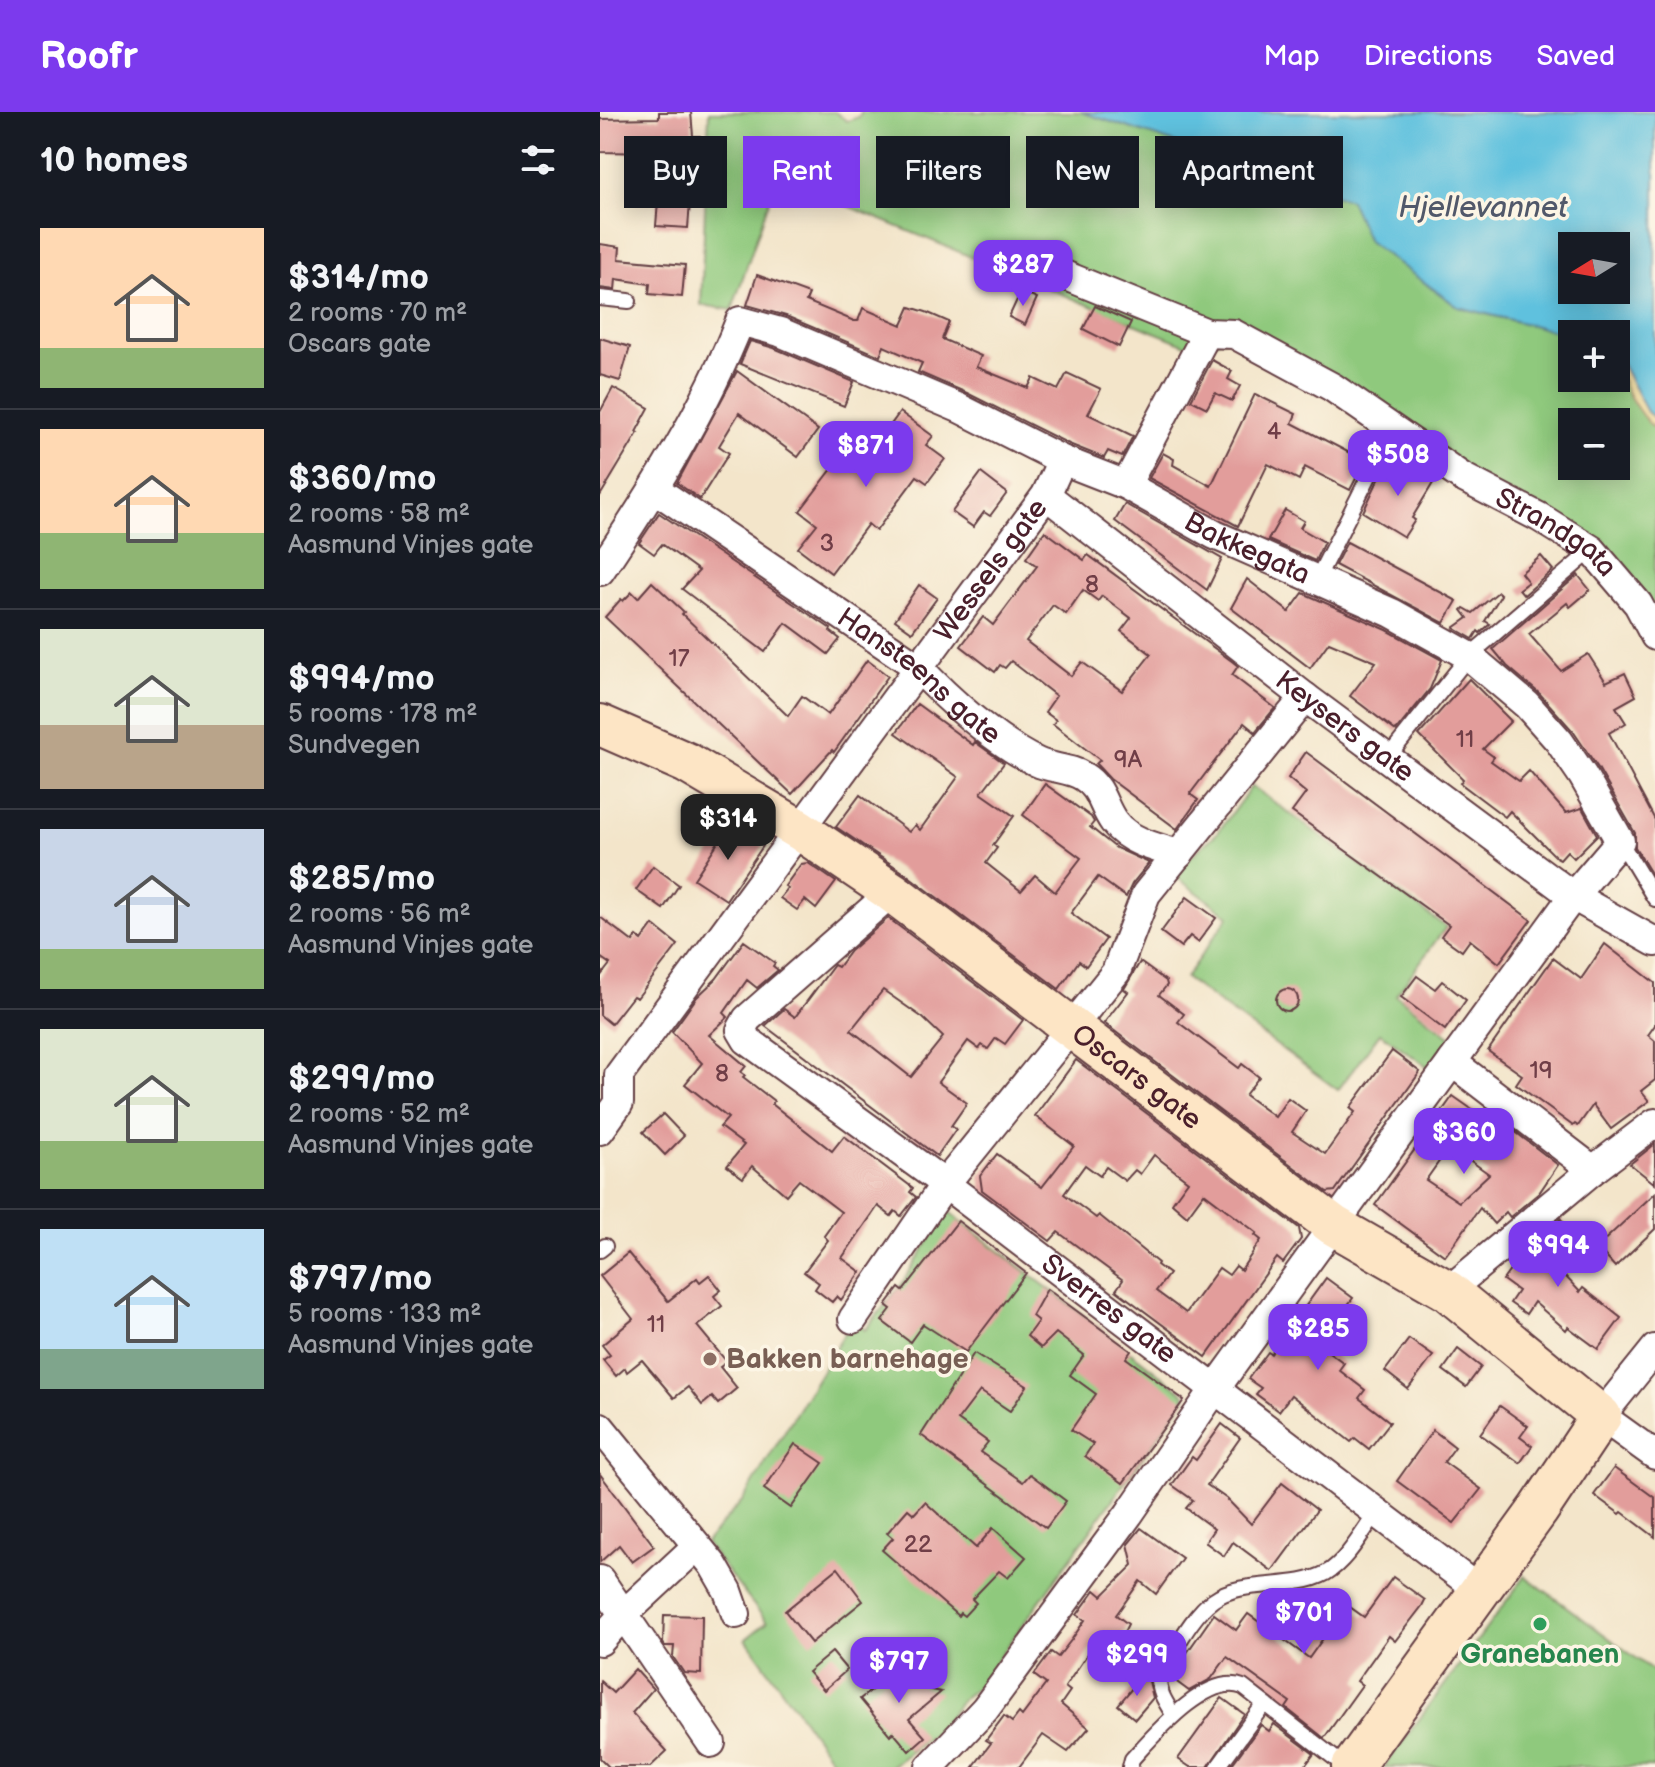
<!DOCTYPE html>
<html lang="en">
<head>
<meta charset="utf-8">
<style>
	:root { --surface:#171b24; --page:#20242c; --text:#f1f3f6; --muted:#9ea1a6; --line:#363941; --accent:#7c3aed }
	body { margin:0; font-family:"Balsamiq Sans",sans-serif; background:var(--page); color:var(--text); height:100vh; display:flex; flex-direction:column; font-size:30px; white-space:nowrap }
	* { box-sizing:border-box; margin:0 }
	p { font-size:26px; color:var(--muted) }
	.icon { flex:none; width:44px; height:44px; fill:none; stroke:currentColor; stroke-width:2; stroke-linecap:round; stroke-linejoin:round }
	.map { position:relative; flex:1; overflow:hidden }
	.sheet { display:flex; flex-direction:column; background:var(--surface); width:600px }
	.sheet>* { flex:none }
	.hud { position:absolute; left:24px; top:24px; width:760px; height:72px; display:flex; gap:16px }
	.needle { width:52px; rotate:259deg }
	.tools { position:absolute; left:958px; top:120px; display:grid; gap:16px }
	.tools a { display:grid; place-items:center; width:72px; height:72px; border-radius:0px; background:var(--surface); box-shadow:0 4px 20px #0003; font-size:40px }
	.price { position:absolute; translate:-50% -68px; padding:0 18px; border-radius:16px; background:var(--accent); color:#fff; font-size:26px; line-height:52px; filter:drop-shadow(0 2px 4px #0008) }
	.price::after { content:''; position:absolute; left:50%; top:48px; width:24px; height:18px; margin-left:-12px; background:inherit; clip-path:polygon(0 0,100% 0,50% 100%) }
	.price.active { background:#222; color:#fff }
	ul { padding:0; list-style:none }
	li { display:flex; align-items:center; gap:24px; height:200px; padding:0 40px }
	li+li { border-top:2px solid var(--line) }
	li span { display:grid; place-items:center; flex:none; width:224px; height:160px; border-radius:0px; color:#555 }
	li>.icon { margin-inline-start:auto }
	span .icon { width:96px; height:96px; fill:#fffc; stroke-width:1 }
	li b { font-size:34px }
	h2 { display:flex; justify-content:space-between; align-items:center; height:96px; padding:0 40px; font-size:34px }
	.pill { padding:0 28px; border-radius:0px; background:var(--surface); box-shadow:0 4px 20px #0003; font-size:28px; line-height:72px }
	.pill.active { background:var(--accent); color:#fff }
	header { display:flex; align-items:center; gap:48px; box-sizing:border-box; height:112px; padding:0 40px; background:var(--accent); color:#fff }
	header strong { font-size:38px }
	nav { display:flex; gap:44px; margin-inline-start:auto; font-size:28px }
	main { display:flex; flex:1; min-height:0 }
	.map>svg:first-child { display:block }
	.green { fill:#8fc97d; stroke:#6c7454; stroke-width:2; fill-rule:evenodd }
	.sand { fill:#eeda9e; stroke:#9c7c64; stroke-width:2 }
	.water { fill:#5fc1de; stroke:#547084; stroke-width:2; fill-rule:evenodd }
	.building { fill:#e29d9b; fill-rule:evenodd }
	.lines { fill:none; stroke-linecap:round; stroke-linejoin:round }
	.lane-casing { stroke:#633d43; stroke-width:18 }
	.street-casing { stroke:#633d43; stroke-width:32 }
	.secondary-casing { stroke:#633d43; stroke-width:44 }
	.lane { stroke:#fff; stroke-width:14 }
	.street { stroke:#fff; stroke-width:28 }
	.secondary { stroke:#fde5c5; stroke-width:40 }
	.education-dot { fill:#8d6e63; stroke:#fcf5e5; stroke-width:3 }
	.leisure-dot { fill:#2e9e5b; stroke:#fcf5e5; stroke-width:3 }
	.labels { text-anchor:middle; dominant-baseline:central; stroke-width:7; stroke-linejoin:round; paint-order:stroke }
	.number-label { font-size:24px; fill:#703e47 }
	.street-label { font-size:28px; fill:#4a1f2b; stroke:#fcf5e5 }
	.education-label { font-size:28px; font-weight:bold; fill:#785e54; stroke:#fcf5e5; text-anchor:start }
	.leisure-label { font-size:28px; font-weight:bold; fill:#27864d; stroke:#fcf5e5 }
	.water-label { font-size:30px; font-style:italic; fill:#51586a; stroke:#fcf5e5 }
</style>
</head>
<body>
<header>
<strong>Roofr</strong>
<nav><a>Map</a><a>Directions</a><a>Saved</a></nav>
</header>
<main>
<section class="sheet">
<h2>10 homes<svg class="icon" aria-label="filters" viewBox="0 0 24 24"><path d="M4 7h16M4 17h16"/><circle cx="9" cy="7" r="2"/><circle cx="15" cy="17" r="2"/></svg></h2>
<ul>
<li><span style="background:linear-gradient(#ffd9b3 75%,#8fb573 0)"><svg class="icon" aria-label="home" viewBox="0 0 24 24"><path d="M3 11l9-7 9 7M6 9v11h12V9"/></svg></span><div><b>$314/mo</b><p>2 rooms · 70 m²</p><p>Oscars gate</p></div></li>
<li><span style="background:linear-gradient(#ffd9b3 65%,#8fb573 0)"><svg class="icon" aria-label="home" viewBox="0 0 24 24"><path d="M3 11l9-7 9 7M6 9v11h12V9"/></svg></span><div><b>$360/mo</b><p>2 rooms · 58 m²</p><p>Aasmund Vinjes gate</p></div></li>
<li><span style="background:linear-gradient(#dfe7d0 60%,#b9a48a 0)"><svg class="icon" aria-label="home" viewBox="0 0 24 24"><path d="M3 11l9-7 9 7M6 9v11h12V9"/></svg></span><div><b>$994/mo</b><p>5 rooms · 178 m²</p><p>Sundvegen</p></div></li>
<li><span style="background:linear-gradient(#c9d6e8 75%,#8fb573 0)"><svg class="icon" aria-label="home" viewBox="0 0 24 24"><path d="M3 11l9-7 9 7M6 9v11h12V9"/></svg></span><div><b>$285/mo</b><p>2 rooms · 56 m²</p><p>Aasmund Vinjes gate</p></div></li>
<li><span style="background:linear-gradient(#dfe7d0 70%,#8fb573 0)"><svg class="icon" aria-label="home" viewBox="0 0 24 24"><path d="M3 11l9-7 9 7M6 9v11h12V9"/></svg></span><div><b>$299/mo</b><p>2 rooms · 52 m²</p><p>Aasmund Vinjes gate</p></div></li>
<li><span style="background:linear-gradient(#bfe0f5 75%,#7fa58c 0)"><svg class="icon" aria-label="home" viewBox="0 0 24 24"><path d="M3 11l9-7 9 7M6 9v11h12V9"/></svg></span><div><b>$797/mo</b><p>5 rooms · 133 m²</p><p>Aasmund Vinjes gate</p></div></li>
</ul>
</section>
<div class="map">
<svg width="1055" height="1655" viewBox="0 0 1055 1655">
	<rect width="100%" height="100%" fill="#fcf5e5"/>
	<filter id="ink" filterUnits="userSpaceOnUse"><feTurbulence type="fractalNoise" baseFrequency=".0125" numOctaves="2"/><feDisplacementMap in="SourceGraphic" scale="16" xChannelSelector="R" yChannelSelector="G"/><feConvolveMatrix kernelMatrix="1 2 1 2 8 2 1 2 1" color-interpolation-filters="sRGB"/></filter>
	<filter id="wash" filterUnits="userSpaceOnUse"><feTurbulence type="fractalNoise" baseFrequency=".006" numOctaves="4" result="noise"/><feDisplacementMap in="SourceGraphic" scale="32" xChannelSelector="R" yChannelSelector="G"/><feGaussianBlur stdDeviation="1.8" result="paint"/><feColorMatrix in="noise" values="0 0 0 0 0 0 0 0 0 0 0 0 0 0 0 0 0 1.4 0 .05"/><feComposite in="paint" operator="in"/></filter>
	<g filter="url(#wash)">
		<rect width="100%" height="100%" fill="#f3e5ca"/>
		<g class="green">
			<path d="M109 0H235L247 9 259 5 261 0H481L751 88 768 129 858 195 972 223V266H1016V235L1019 247 1047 299 1055 306V524L992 438 634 222 598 238 177 65 132 198 101 193ZM972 310H1016V354H972Z"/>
			<path d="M652 674 846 815 796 883 856 929 834 959 780 921 738 978 585 866 629 804 572 762 618 720Z"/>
			<path d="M348 1099 585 1282 584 1288 378 1575 362 1587 339 1618 290 1655H247L234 1651 146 1527 167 1510 105 1431 143 1388 253 1207 265 1218 299 1176Z"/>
			<path d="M925 1464 1055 1560V1655H784Z"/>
		</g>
		<path class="sand" d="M1019 247 1047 299 1055 306V317C1040 304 1015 267 1019 247Z"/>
		<path class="water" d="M481 0H1055V306L1047 300 1019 247 1016 222 972 223 858 195 768 129 750 88ZM972 134H1016V178H972Z"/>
		<g id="blocks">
			<g class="building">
				<path d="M59 0H91L93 24H100V51L93 52 88 116 56 114 62 41 0 40V7L59 6Z"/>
				<path d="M0 132 20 135 19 147 85 153 82 185 49 182 50 172 16 167 15 178 0 176Z"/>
				<path d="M157 163 209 182 206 189 254 209H258L263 196 302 213 310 195 326 200 349 210 342 227 381 244 376 255 428 276 433 266 458 278 467 261 501 277 488 302 533 324 522 345 508 339 504 346 469 332 367 281 318 260 322 251 284 234 280 244 186 204 147 193Z"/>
				<path d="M421 179 437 186 425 213 409 205Z"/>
				<path d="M495 194 531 210 519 235 483 217Z"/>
				<path d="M0 226 30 235 20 269 0 263Z"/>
				<path d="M150 229 174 236 254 270 244 294 140 252Z"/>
				<path d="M612 248 632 259 628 267 640 274 632 289 615 281 607 296 591 288Z"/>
				<path d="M137 259 218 318 198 345 139 301 119 334 129 341 100 387 77 371Z"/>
				<path d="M13 276 49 296 36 320 38 321 0 384V300Z"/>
				<path d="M655 282 696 302 692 311 765 349 750 378 705 355 699 368 668 352 638 414 549 366 563 341 574 347 573 353 611 374Z"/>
				<path d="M300 300 333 324 326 333 345 347 327 371 317 364 276 419 268 412 231 461 198 436 217 412 200 399 255 327 271 340Z"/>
				<path d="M796 348 833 371 812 406 815 408 804 425 763 400 783 358 786 360Z"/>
				<path d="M381 361 407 381 390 404 384 400 373 415 352 400Z"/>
				<path d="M525 392 622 447 607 478 515 409Z"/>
				<path d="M685 398 704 409 700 416 724 430 715 449 668 428Z"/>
				<path d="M59 401 231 517 230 519 240 527 228 542 186 511 165 540 82 477 99 459 62 432 54 442 39 431Z"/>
				<path d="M445 419 484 448 488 443 633 550 638 554 632 563 675 596 655 620 644 611 590 682 598 688 577 717 510 667 496 652 500 648 453 612 456 608 445 600 456 584 411 549 405 556 400 553 395 560 361 534 383 505 393 513 437 454 426 446ZM483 478 498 489 502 484 531 506 521 519 551 542 522 579 482 550 471 564 426 529 453 493 466 502Z"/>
				<path d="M747 430 857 489 844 511 735 453Z"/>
				<path d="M941 444 953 458 924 483 919 477 928 470 921 461Z"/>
				<path d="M978 463 990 478 970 495 967 491 929 522 961 559 988 542 1006 570 1025 561 1036 584 1016 595 1026 611 1009 621 1055 708V768L1035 735V721L998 656 973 619 940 582 907 554 893 537Z"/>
				<path d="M647 467 689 500 703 481 787 518 842 548 830 577 796 619 750 584 776 550 729 530 710 556 631 496Z"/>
				<path d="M52 470 84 500 82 502 188 604 202 584 228 603 267 548 288 564 234 640 232 638 192 682 5 505 21 487 23 489 32 480 38 486Z"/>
				<path d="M319 473 337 486 312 520 295 508Z"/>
				<path d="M898 480 901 483 885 509 890 512 880 521 878 519 873 527 854 516 868 506 862 498 864 496 873 501Z"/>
				<path d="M869 567 911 609 883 637 894 645 891 649 919 669 929 659 966 701 982 696 997 723 974 746 967 739 960 747 956 745 910 699 905 705 860 671 863 667 819 623Z"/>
				<path d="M317 592 373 633 375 630 404 651 381 681 414 704 393 733 397 736 386 751 421 779 435 763 455 780 481 746 423 703 445 672 491 705 494 710 490 715 516 736 549 751 532 772 526 785 498 765 471 801 506 827 486 854 479 849 459 877 306 762 236 715 260 683 309 720 315 713 320 718 358 665 296 621Z"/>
				<path d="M706 640 931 808 899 851 870 828 862 839 841 824 849 813 692 700 706 681 688 666Z"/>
				<path d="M130 712 163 734 126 788 94 767Z"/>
				<path d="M208 751 236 770 216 797 205 788 197 798 180 786 188 776 185 774 201 752Z"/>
				<path d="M53 754 79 773 63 797 36 778Z"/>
				<path d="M587 785 616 806 598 830 590 824 581 835 561 820Z"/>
				<path d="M0 805 33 830 37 824 42 828 53 813 78 833 37 886 33 884 11 912 0 903V865L10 852 0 845Z"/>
				<path d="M288 806 423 908 405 932 396 926 388 937 382 933 379 937 368 929 338 970 367 991 351 1014 356 1017 337 1044 165 914 184 897 195 905 234 853 238 855 250 839ZM283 878 323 906 343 925 311 965 251 918Z"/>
				<path d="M144 829 175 851 173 854 178 858 157 876 147 868 124 901 128 905 109 923 146 954 141 960 145 963 143 965 174 989 172 992 232 1039 244 1024 313 1076 310 1080 316 1085 301 1104 295 1099 291 1104 278 1094 242 1146 261 1160 241 1188 237 1184 232 1190 215 1177 219 1171 204 1160 228 1128 224 1124 241 1100 199 1068 186 1083 152 1054 143 1066 127 1054 144 1033 120 1015 128 1006 85 972 102 951 72 920 97 885 116 867Z"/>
				<path d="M1005 832 1055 871V913L1048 923 1055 929V968L1041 979 1049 989 1011 1017 993 993 978 1014 975 1012 973 1014 916 972 922 963 888 939 953 846 981 867Z"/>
				<path d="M540 850 566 869 567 873 559 883 584 902 578 910 639 956 642 952 659 965 645 983 675 1005 688 986 706 999 692 1020 725 1042 755 1000 750 996 792 939 820 960 735 1079 727 1080 504 911 528 880 524 877Z"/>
				<path d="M817 864 835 877 842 869 866 888 845 918 801 885Z"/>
				<circle cx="687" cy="888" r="11"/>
				<path d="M476 948 699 1116 701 1127 683 1151 677 1146 606 1245 516 1178 523 1168 458 1120 450 1129 382 1078 380 1064 397 1042 442 1075 474 1034 435 1004ZM554 1043 588 1069 572 1091 587 1104 604 1081 657 1121 655 1123 661 1128 641 1158 636 1154 629 1163 619 1156 586 1201 556 1179 569 1162 557 1153 558 1151 499 1103 496 1106 464 1082 485 1053 500 1064 506 1055 525 1069 535 1058 540 1062Z"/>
				<path d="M853 984 890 1010 895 1004 958 1053 939 1081 910 1105 906 1100 894 1112 880 1096 845 1144 775 1093ZM850 1034 889 1062 859 1090 826 1068Z"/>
				<path d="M63 1002 84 1024 65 1043 43 1020Z"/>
				<path d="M1055 1032V1072L1030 1052Z"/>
				<path d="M1055 1081V1117L1015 1155 997 1135Z"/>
				<path d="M961 1107 975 1125 950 1148 980 1180 983 1176 1021 1206 998 1237 968 1215 966 1218 934 1190 926 1202 910 1191 918 1179 903 1168 927 1135Z"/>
				<path d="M358 1109 426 1161 366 1240 323 1212 310 1230 282 1209 291 1197 286 1193 299 1176 303 1179Z"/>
				<path d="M28 1141 68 1189 97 1166 100 1170 109 1163 121 1178 114 1184 122 1194 97 1214 127 1250 120 1255 137 1276 118 1292 112 1285 102 1293 88 1275 74 1286 42 1248 27 1260 25 1256 16 1264 3 1248 10 1243 2 1233 33 1207 0 1164Z"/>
				<path d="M726 1166 753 1186 718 1232 744 1251 739 1258 765 1278 759 1286 790 1310 769 1337 755 1326 751 1330 691 1283 679 1299 656 1282 661 1276 648 1267 668 1240 671 1242Z"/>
				<path d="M447 1177 531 1239 526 1246 584 1288 523 1371 485 1344 493 1332 471 1318 496 1282 470 1263 484 1243 456 1221 441 1236 427 1224 438 1209 432 1204Z"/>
				<path d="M809 1227 833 1244 808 1277 785 1259Z"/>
				<path d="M858 1237 881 1255 866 1275 843 1258Z"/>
				<path d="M374 1241 427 1274 410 1299 380 1279 358 1308 388 1330 380 1340 423 1370 430 1362 466 1389 446 1416 321 1323Z"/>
				<path d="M900 1294 928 1314 920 1325 932 1334 920 1351 880 1322Z"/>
				<path d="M622 1312 640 1326 607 1373 627 1387 651 1412 682 1371 717 1398 672 1459 633 1430 624 1444 605 1430 614 1417 586 1396 593 1388 572 1373 592 1345 596 1348Z"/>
				<path d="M833 1318 855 1335 844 1350 881 1377 854 1411 797 1369Z"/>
				<path d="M195 1332 223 1351 191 1396 164 1377Z"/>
				<path d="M1014 1356 1055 1386V1425L1022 1400 1020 1402 994 1383Z"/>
				<path d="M0 1362 54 1434 32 1450 19 1433 0 1450Z"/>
				<path d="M325 1390 376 1436 393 1416 426 1445 408 1466 399 1459 372 1487 376 1491 364 1504 360 1501 358 1504 282 1438 293 1426 287 1421 308 1397 314 1402Z"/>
				<path d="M541 1416 582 1446 556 1482 540 1469 516 1503 528 1512 525 1518 513 1535 499 1525 465 1575 470 1579 461 1592 489 1616 468 1640 443 1623 419 1655H373L391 1631 386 1628 404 1604 412 1610 419 1601 422 1604 446 1572 434 1563 451 1540 458 1545 472 1527 485 1508 477 1503 495 1478 502 1484 533 1453 528 1432Z"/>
				<path d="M238 1456 263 1489 211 1531 185 1499Z"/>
				<path d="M793 1465 825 1488 822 1494 795 1529 789 1524 757 1569 762 1573 724 1626 686 1596 690 1590 627 1545 611 1567 589 1579 570 1565 614 1502 636 1518 648 1502 709 1546 747 1493 764 1505Z"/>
				<path d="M64 1503 102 1504 101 1562 84 1561 73 1545 74 1534H65L63 1531Z"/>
				<path d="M232 1540 247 1558 224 1578 208 1560Z"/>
				<path d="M304 1553 324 1576 341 1580 309 1607 325 1625 309 1639 293 1620 290 1623 260 1587Z"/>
				<path d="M35 1557 53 1577 32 1601 67 1639 50 1655H9L0 1646V1569L13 1581Z"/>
				<path d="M542 1564 549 1569 553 1586 535 1607 518 1593Z"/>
				<path d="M622 1586 644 1602 608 1655H590L578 1647Z"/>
				<path d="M674 1612 714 1642 704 1655H630L661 1613 669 1619Z"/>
			</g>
		</g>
	</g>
	<g filter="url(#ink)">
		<use href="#blocks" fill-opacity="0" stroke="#633d43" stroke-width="2"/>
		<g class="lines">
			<g class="lane-casing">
				<g id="lane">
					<path d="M0 186 29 189"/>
					<path d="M716 469 775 352 806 326"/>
					<path d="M788 645 869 544 992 438"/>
					<path d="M1020 729 1055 787"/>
					<path d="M0 1138 5 1134"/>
					<path d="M573 1602C564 1588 558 1579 559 1562 574 1540 592 1503 613 1488 643 1466 693 1479 726 1461 747 1449 763 1419 777 1400"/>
					<path d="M530 1655 532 1647C554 1623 607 1560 643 1575L746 1655"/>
					<path d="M618 1655 664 1592"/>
				</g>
			</g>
			<g class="street-casing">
				<g id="street">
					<path id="s1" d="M442 154 607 221 634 222 732 275 862 365 939 405 992 438 1038 492 1055 524"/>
					<path d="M526 373 607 221"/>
					<path id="s2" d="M55 377 318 555C347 587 397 631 437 650 452 657 471 656 484 665 502 676 502 694 514 710 528 729 557 736 579 742"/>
					<path id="s3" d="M446 383 705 585 973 784 1055 830"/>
					<path id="s4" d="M0 459C53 380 105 298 140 209L180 220 359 296 462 348 526 373 615 423 792 501 869 544 927 593 959 629 983 664 1020 729 973 784 852 950 615 1277 529 1402 385 1597 330 1655"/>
					<path id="s5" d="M292 780 147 907 141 918 147 928 345 1072 879 1478"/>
					<path d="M852 950 993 1058"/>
					<path id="s6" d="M0 1018 19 991V963L446 383 462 348"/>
					<path d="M848 1179 993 1058 1055 1011"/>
					<path d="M253 1207 345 1072 516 860 546 782 705 585"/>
					<path d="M1055 1237 1001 1304 1055 1343"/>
					<path d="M0 1315 113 1453 128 1479 136 1502"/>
					<path d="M0 1468 111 1631"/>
					<path d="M0 1529 24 1502 97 1434"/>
				</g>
			</g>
			<g class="secondary-casing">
				<g id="secondary">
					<path id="s7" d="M0 613 87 651 200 718 292 780 733 1113 848 1179 1001 1304 939 1397 752 1655"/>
				</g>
			</g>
			<use href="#lane" class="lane"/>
			<use href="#street" class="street"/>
			<use href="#secondary" class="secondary"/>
		</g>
	</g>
	<circle class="education-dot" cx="110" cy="1247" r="8"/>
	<circle class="leisure-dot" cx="940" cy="1512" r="8"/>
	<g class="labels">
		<g class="number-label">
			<text x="674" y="319">4</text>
			<text x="227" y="431">3</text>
			<text x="492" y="472">8</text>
			<text x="79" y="546">17</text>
			<text x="865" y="627">11</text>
			<text x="528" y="647">9A</text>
			<text x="941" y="958">19</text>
			<text x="122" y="961">8</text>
			<text x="56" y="1212">11</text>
			<text x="318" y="1432">22</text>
		</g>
		<g class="street-label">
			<text stroke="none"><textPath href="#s1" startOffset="584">Strandgata</textPath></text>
			<text stroke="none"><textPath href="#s4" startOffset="844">Bakkegata</textPath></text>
			<text stroke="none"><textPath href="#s6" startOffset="688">Wessels gate</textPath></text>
			<text stroke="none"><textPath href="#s2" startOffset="324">Hansteens gate</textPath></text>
			<text stroke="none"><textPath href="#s3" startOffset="378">Keysers gate</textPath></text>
			<text stroke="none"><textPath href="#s7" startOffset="644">Oscars gate</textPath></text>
			<text stroke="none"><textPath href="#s5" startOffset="668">Sverres gate</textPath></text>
		</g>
		<g class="education-label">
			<text x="126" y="1247">Bakken barnehage</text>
		</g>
		<g class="leisure-label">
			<text x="940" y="1542">Granebanen</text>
		</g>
		<g class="water-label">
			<text x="883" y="96">Hjellevannet</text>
		</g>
	</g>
</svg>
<div class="tools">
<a><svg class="needle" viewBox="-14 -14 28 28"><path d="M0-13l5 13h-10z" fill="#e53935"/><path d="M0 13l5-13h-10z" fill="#9ea1a6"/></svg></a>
<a>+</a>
<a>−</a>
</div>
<b class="price" style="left:423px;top:196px">$287</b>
<b class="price" style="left:266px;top:377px">$871</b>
<b class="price" style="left:798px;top:386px">$508</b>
<b class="price active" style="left:128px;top:750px">$314</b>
<b class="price" style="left:864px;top:1064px">$360</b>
<b class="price" style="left:958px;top:1177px">$994</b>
<b class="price" style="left:718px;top:1260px">$285</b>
<b class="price" style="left:704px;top:1544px">$701</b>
<b class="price" style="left:537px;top:1586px">$299</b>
<b class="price" style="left:299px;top:1593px">$797</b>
<div class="hud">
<a class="pill">Buy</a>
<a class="pill active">Rent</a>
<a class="pill">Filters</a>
<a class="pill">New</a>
<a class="pill">Apartment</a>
</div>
</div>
</main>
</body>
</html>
